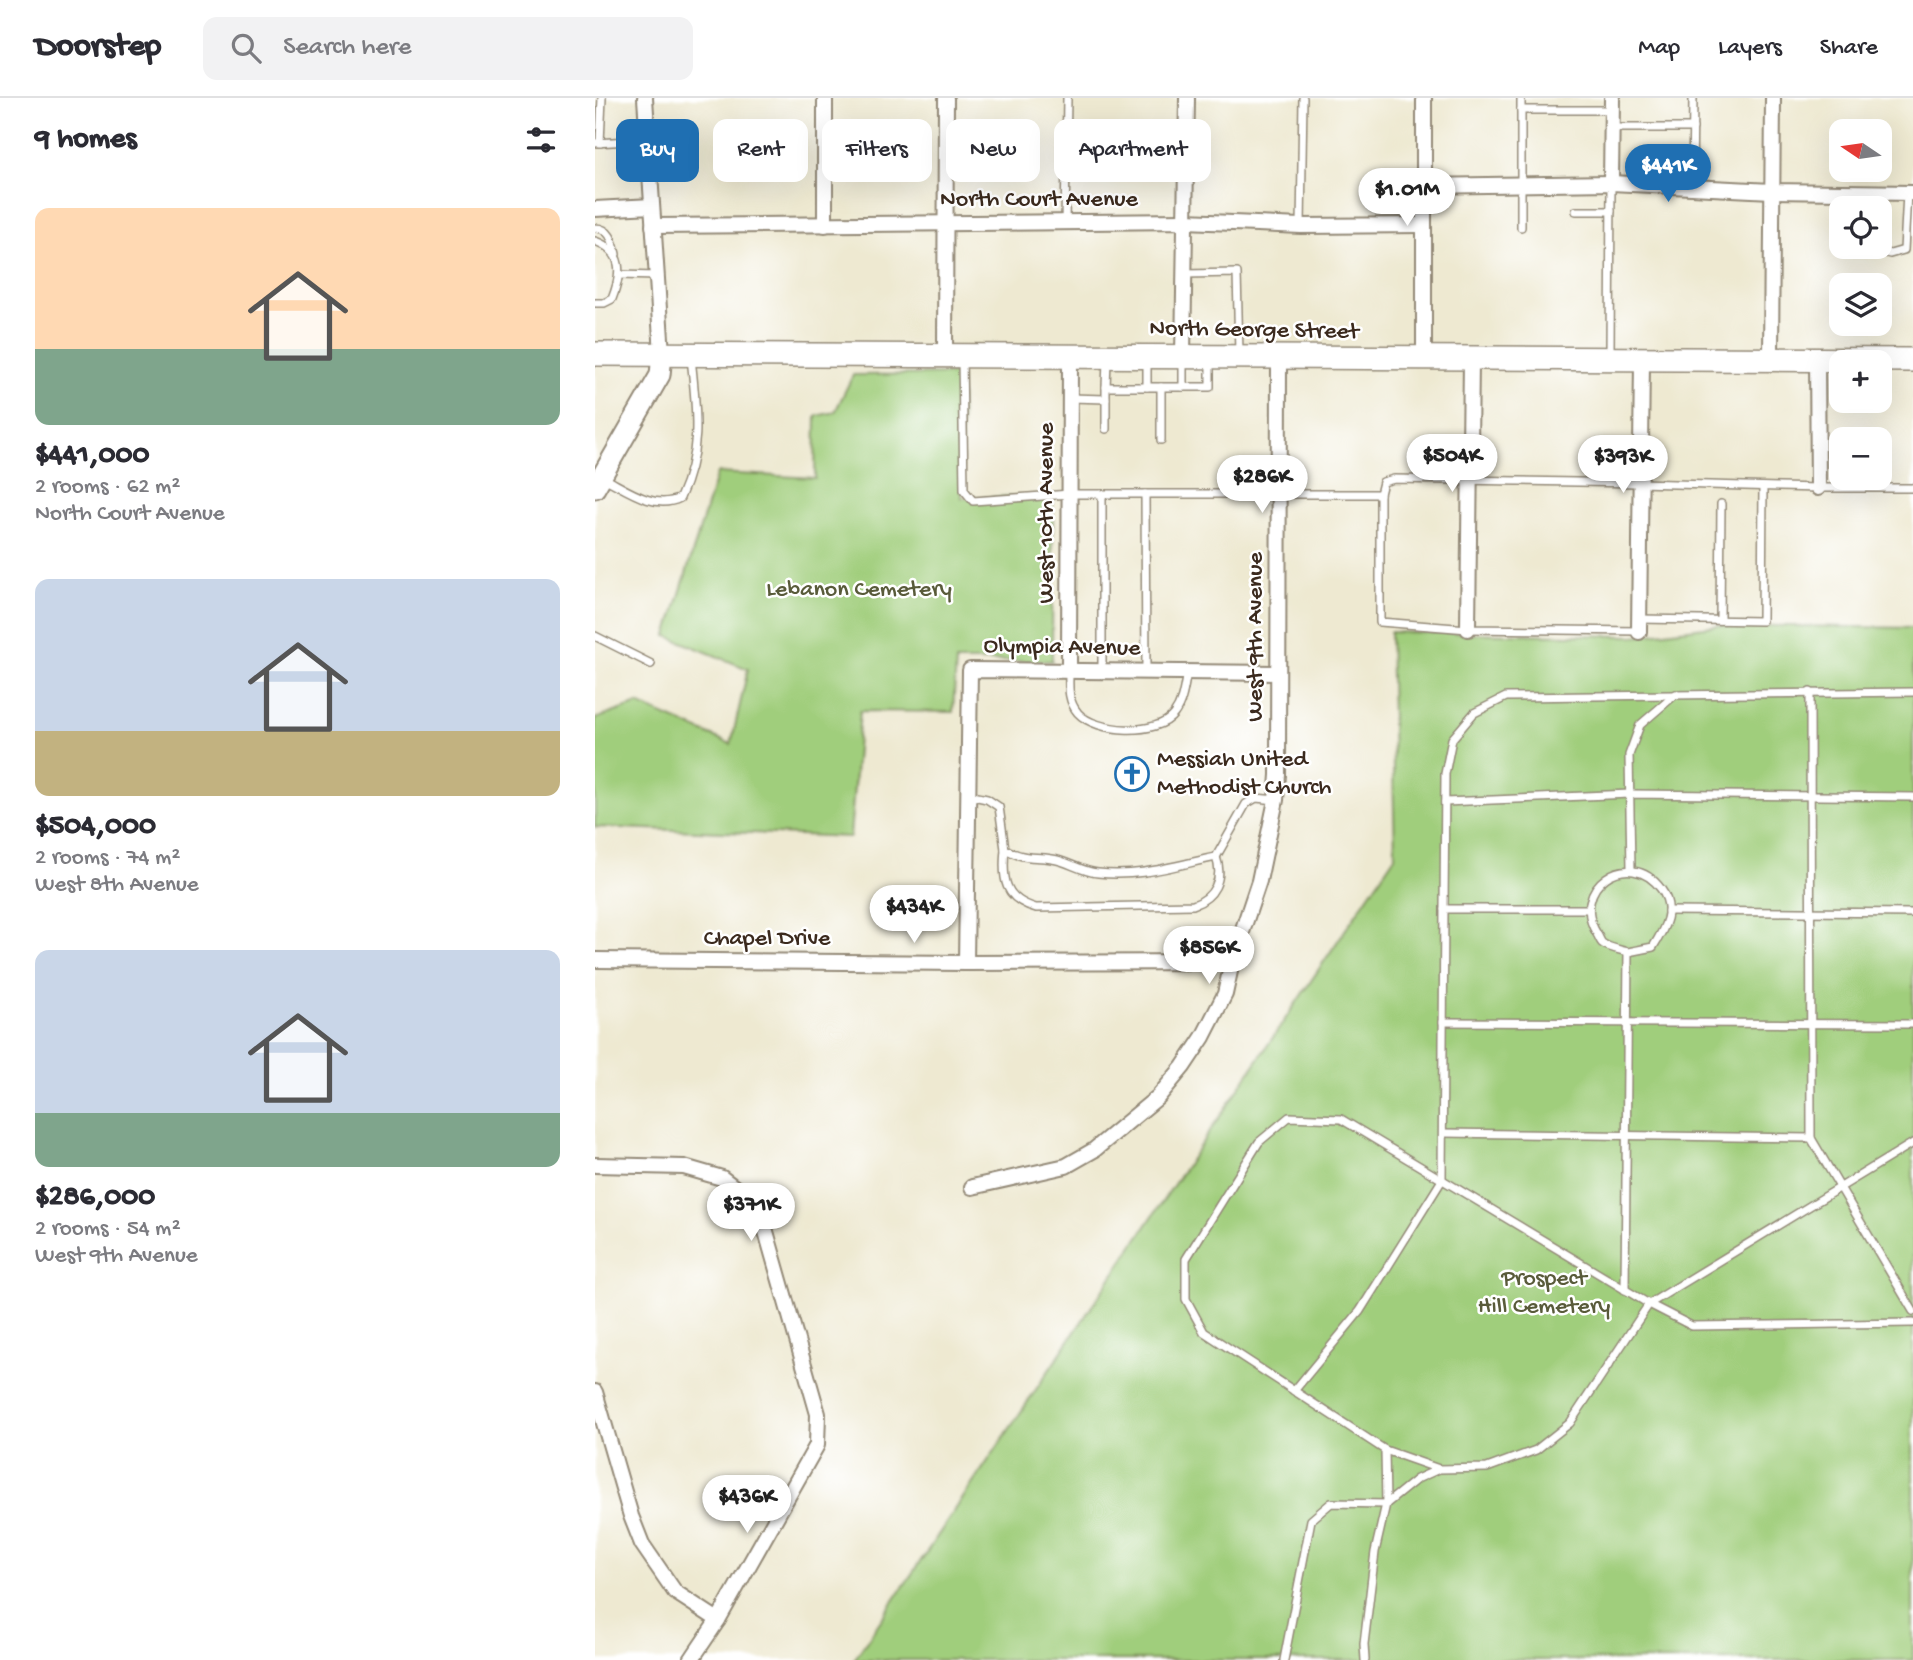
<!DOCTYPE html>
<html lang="en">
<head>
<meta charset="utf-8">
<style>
	:root { --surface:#fff; --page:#f2f2f3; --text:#2b2b33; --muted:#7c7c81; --line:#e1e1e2; --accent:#1f6fb2 }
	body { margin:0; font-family:"Gochi Hand",sans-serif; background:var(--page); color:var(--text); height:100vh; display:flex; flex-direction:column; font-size:26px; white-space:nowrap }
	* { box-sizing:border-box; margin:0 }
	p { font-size:23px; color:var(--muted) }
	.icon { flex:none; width:38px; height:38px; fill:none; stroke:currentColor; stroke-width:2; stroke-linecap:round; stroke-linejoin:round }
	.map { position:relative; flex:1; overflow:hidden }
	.side { display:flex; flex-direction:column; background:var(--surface); width:595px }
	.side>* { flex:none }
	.guide { position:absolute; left:21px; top:21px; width:665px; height:63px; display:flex; gap:14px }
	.needle { width:46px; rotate:283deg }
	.controls { position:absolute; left:1234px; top:21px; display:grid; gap:14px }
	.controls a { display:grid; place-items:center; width:63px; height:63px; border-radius:14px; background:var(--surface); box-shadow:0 7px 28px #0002; font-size:35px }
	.price { position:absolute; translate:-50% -60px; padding:0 16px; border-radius:24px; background:#fff; color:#222; font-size:23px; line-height:46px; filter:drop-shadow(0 2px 4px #0008) }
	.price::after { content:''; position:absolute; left:50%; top:42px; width:21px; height:16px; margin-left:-10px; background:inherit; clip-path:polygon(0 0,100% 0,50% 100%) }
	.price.on { background:var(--accent); color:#fff }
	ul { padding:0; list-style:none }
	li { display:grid; align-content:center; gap:14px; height:371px; padding:0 35px }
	li span { display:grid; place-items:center; height:217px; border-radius:14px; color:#555 }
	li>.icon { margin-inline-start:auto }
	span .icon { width:126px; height:126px; fill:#fffc; stroke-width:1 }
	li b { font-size:30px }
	h2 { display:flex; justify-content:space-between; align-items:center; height:84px; padding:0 35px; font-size:30px }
	.tag { padding:0 24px; border-radius:14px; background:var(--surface); box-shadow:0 7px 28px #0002; font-size:24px; line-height:63px }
	.tag.on { background:var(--accent); color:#fff }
	header { display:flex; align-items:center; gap:42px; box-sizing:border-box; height:98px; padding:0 35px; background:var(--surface); border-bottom:2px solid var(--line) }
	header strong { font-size:33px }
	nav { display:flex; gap:38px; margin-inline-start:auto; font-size:24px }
	.search { width:490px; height:63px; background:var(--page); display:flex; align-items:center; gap:18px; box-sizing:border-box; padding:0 24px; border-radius:14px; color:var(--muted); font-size:26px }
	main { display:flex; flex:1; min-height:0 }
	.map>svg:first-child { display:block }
	.green { fill:#a0ce7b; stroke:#6e7c4c; stroke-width:2 }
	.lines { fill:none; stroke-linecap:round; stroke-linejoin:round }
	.service-casing { stroke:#948a78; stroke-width:10 }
	.minor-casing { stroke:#948a78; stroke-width:18 }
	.tertiary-casing { stroke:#948a78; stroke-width:23 }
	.primary-casing { stroke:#948a78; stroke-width:26 }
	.service { stroke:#fff; stroke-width:7 }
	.minor { stroke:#fff; stroke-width:14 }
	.tertiary { stroke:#fff; stroke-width:19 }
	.primary { stroke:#fff; stroke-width:23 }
	.labels { text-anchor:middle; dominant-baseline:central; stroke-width:5; stroke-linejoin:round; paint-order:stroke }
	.street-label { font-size:24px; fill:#3b2a1e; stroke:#fff }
	.park-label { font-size:24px; fill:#595b3a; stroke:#fff }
	.poi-label { font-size:24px; fill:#3b2a1e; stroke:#fff; text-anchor:start }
</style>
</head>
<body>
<header>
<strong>Doorstep</strong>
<div class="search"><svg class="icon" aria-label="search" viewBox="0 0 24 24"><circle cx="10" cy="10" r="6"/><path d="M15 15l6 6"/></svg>Search here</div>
<nav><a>Map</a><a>Layers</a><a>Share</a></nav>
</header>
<main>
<section class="side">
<h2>9 homes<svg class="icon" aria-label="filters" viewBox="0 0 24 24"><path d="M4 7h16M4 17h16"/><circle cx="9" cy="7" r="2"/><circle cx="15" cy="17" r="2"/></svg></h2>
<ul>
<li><span style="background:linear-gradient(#ffd9b3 65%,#7fa58c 0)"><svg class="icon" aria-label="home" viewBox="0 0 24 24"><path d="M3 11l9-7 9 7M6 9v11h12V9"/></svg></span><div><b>$441,000</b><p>2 rooms · 62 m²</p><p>North Court Avenue</p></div></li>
<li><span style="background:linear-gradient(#c9d6e8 70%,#c2b280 0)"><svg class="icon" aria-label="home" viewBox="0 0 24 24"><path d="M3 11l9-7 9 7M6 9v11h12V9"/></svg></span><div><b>$504,000</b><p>2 rooms · 74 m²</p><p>West 8th Avenue</p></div></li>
<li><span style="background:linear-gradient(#c9d6e8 75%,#7fa58c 0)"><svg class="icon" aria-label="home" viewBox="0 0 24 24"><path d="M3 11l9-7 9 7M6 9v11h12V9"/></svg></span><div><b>$286,000</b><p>2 rooms · 54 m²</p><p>West 9th Avenue</p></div></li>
</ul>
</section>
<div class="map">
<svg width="1318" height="1562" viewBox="0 0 1318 1562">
	<rect width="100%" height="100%" fill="#fff"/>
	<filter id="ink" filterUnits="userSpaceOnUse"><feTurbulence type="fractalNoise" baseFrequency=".0143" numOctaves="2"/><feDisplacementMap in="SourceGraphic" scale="14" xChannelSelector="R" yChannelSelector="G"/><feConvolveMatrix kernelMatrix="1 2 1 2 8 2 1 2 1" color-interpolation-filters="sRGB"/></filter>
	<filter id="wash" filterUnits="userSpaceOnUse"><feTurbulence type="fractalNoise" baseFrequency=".00686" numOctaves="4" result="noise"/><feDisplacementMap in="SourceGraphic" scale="28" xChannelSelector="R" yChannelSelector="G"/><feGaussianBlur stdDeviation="1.57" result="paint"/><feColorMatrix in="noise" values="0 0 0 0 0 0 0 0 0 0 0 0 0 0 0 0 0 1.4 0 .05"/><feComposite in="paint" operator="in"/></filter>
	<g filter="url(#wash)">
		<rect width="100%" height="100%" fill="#eee9d1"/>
		<g class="green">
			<path d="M366 276 367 400 458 397 457 563H361L358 614 265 613 255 739 0 729V621L43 606 136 646 153 571 72 538 122 375 220 380 221 318 240 314 258 277Z"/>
			<path d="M1125 527 1318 530V1562H259L800 758 795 534 1039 538Z"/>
		</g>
	</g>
	<g filter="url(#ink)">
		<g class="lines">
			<g class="service-casing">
				<g id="service">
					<path d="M926 0V129"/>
					<path d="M926 12H1016"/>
					<path d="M1016 30H1098"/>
					<path d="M0 45 52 42"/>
					<path d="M5 45 7 0"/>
					<path d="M1097 89 1098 0"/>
					<path d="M1283 110 1284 95"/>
					<path d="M981 113H1016"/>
					<path d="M470 125 472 0"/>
					<path d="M706 128 708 0"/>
					<path d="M0 130C15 130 18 143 21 156"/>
					<path d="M0 143C29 153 27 176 17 201L9 205H0"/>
					<path d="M1283 149 1287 154 1295 156 1309 152 1312 95"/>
					<path d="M590 176 642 175 644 255"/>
					<path d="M24 177 62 178"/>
					<path d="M1015 257 1016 85"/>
					<path d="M367 261 369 392 378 403 475 396H785"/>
					<path d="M588 262V289"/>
					<path d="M511 289 512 262"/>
					<path d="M552 289V262"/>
					<path d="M566 289H615V263"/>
					<path d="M475 300 511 301V331"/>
					<path d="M511 301V289H566V342"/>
					<path d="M7 379C31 391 59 413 85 400 108 350 101 311 96 259"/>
					<path d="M550 396 551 574"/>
					<path d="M1044 521 1167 523 1168 389"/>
					<path d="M1125 522 1126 406"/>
					<path d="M1044 533 873 531 785 524V396L788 384 799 381 1045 385 1223 390H1318"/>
					<path d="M0 538 56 566"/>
					<path d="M474 573C474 588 472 602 483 615 501 635 563 638 579 616 588 604 589 589 592 574"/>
					<path d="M507 573V396"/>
					<path d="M1215 594 1216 1040 1318 1213"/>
					<path d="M373 697 392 701 404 709 410 751C430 762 436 758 457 761 473 763 487 774 503 775 544 780 582 767 621 759L651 706 661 700 681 702"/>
					<path d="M850 704 1035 696 1318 699"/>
					<path d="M410 751C407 781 409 801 441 810L598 807C619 800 629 781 621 759"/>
					<path d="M1036 771 1034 657 1045 627 1081 596"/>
					<path d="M849 811H994"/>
					<path d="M1073 813 1318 815"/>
					<path d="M848 924 1318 926"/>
					<path d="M848 1035 1216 1040"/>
					<path d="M1318 1045 1054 1206 1097 1228 1318 1225"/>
					<path d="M1030 1192 1033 854C1026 852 1013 850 1007 845 1005 843 1004 839 1002 836 973 790 1034 747 1066 791 1081 811 1070 830 1058 849L1033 854"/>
					<path d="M699 1293 765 1213 847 1082 850 676 857 641 879 615 911 599 1318 594"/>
					<path d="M689 1562 716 1422 736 1405 791 1406 790 1352"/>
					<path d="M770 1562 769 1546 780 1454 791 1406 822 1381 844 1371 892 1370 941 1352 975 1325 1054 1206 746 1021 694 1019 664 1044 591 1161V1201L609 1234 790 1352 844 1371"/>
				</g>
			</g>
			<g class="minor-casing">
				<g id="minor">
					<path d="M50 0 67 256"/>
					<path d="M1016 85 1017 0"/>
					<path d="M829 88 1016 85 1177 93 1318 95"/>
					<path d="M0 111 57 108"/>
					<path d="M230 127V0"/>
					<path d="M58 128 591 123 706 128 829 127"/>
					<path d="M350 258 351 0"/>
					<path d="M588 258 592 0"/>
					<path d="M1176 260 1178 0"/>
					<path d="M1222 260 1223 390"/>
					<path d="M829 261V0"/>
					<path d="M873 531 876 261"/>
					<path d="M1044 534 1047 262"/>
					<path d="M474 573 475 258"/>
					<path d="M0 862 371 865 637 864"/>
					<path d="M371 865 375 572 683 575"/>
					<path d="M0 1067 89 1069 127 1080 152 1099 170 1130 223 1316 222 1347 123 1522 96 1562"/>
					<path d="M377 1089 471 1068 499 1052 563 999 588 969 608 939 630 896 637 864 664 783 681 702 683 677 684 260"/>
					<path d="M0 1294 36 1418 47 1446 80 1494 123 1522"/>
				</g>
			</g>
			<g class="tertiary-casing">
				<path id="tertiary" d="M0 390 65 277 67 256"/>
			</g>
			<g class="primary-casing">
				<path id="primary" d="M0 256 1318 262"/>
			</g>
			<use href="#service" class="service"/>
			<use href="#minor" class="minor"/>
			<use href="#tertiary" class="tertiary"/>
			<use href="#primary" class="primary"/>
		</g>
	</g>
	<defs>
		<g id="church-ring" transform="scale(1.75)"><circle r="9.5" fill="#fff" stroke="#1f6fb2" stroke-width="1.5"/><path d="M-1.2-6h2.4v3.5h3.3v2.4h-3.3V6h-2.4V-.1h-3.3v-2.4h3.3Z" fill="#1f6fb2"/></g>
	</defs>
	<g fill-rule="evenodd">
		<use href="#church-ring" x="537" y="676"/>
	</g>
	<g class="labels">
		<g class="street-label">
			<text x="444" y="102">North Court Avenue</text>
			<text transform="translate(659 233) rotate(1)">North George Street</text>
			<text transform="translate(452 415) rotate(-90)">West 10th Avenue</text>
			<text transform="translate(661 539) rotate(-90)">West 9th Avenue</text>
			<text transform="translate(467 550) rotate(1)">Olympia Avenue</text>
			<text x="172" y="841">Chapel Drive</text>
		</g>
		<g class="park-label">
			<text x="264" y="492">Lebanon Cemetery</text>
			<text x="949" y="1181">Prospect<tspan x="949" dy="28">Hill Cemetery</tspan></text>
		</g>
		<g class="poi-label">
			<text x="562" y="662">Messiah United<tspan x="562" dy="28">Methodist Church</tspan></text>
		</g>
	</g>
</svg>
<div class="controls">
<a><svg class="needle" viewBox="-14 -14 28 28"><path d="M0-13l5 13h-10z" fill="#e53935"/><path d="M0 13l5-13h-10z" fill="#7c7c81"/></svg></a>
<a><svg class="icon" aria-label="locate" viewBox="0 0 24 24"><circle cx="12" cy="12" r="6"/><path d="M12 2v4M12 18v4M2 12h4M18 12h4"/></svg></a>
<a><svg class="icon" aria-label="layers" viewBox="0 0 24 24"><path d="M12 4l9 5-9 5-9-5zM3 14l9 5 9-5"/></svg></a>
<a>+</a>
<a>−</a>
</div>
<b class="price on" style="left:1073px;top:106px">$441K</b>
<b class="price" style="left:812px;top:130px">$1.01M</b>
<b class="price" style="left:857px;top:396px">$504K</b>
<b class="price" style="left:1028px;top:397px">$393K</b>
<b class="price" style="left:667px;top:417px">$286K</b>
<b class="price" style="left:319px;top:847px">$434K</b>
<b class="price" style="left:614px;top:888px">$856K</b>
<b class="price" style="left:156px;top:1145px">$371K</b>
<b class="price" style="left:152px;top:1437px">$436K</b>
<div class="guide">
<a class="tag on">Buy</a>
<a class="tag">Rent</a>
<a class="tag">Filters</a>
<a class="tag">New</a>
<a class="tag">Apartment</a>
</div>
</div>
</main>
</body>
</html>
